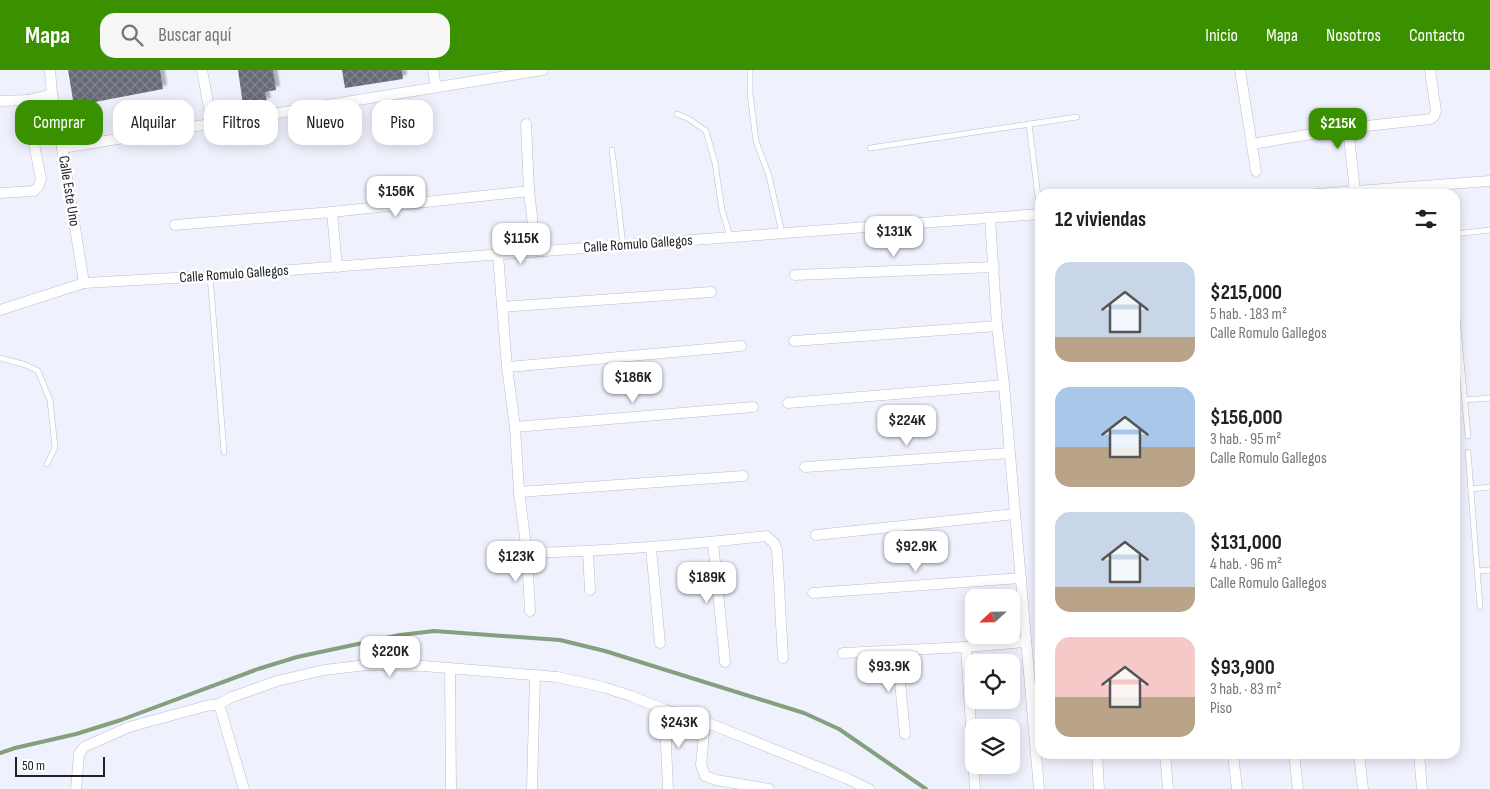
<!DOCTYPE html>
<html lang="es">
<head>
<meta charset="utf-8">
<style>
	:root { --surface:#fff; --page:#f6f6f6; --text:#202124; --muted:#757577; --accent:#399100 }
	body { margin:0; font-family:"Sofia Sans Condensed",sans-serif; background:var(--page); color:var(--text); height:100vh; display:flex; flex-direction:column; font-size:19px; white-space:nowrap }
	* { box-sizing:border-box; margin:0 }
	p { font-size:16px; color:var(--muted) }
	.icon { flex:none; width:28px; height:28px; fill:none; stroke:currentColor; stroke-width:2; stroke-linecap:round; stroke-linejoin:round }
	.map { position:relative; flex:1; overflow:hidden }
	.side { position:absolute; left:1035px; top:119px; width:425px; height:570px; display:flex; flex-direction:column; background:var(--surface); border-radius:15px; box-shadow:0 2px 12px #0003 }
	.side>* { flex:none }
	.hud { position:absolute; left:15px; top:30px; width:475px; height:45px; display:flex; gap:10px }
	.needle { width:32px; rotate:248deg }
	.tools { position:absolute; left:965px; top:519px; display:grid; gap:10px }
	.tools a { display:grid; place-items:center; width:55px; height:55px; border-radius:10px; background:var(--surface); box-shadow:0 2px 12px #0003; font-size:25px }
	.scale { position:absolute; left:15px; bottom:12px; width:90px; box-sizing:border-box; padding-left:5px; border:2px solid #202126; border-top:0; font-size:14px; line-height:18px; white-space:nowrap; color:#202126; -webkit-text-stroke:4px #fff; paint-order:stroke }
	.price { position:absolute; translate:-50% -42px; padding:0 11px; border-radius:10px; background:#fff; color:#222; font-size:16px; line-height:32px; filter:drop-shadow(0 1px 2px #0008) }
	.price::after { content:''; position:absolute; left:50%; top:30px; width:15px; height:11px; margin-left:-8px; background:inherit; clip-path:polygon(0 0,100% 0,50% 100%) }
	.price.current { background:var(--accent); color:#fff }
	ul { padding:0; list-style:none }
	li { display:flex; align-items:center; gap:15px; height:125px; padding:0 20px }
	li span { display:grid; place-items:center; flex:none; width:140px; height:100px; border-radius:15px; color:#555 }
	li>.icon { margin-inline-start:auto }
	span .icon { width:60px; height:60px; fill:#fffc; stroke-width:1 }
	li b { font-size:21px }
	h2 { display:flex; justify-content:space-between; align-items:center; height:60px; padding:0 20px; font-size:21px }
	.chip { padding:0 18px; border-radius:15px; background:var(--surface); box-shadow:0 2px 12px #0003; font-size:18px; line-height:45px }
	.chip.current { background:var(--accent); color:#fff }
	header { display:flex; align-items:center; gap:30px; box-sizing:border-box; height:70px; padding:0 25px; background:var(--accent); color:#fff }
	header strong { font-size:24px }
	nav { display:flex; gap:28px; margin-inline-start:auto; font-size:18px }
	.search { width:350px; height:45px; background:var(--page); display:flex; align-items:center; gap:12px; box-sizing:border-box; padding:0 18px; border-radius:15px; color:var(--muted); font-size:19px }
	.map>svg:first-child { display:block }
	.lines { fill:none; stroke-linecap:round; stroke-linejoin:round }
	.stream { stroke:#85a07e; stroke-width:4 }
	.building { fill:url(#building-cross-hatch); filter:url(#shadow) }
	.lane-casing { stroke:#babecc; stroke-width:6 }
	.street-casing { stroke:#babecc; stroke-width:11 }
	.lane { stroke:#fff; stroke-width:5 }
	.street { stroke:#fff; stroke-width:10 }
	.labels { text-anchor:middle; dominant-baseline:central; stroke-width:5; stroke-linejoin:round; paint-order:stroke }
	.street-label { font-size:15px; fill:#202126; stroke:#fff }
</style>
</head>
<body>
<header>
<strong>Mapa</strong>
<div class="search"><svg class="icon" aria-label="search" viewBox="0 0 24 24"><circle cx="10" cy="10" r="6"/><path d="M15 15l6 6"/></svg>Buscar aquí</div>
<nav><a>Inicio</a><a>Mapa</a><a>Nosotros</a><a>Contacto</a></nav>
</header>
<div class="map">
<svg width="1490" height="719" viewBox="0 0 1490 719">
	<defs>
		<pattern id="building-cross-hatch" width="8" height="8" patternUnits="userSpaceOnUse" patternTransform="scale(1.25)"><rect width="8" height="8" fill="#686b78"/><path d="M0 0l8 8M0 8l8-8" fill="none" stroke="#81838d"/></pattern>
		<filter id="shadow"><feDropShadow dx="4" dy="-4" stdDeviation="1" flood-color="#0004"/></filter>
	</defs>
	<rect width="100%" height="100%" fill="#eff1fd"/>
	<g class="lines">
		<path class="stream" d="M0 683 15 678 76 664 121 650 258 599 297 587 400 565 434 561 560 570 605 581 804 643 839 659 926 719"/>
	</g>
	<g class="building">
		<path d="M68 0H160L163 19 74 36Z"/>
		<path d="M238 0H273L276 20 265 22 267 32 243 35Z"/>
		<path d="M342 0H402L403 9 345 18Z"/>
	</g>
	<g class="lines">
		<g class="lane-casing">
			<g id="lane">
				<path d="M750 0V23L756 71 769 106 782 163"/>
				<path d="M677 44 689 49 706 61 715 93 722 140 730 167"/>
				<path d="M1029 54 1040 143"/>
				<path d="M870 78 1077 47"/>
				<path d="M612 80 623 175"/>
				<path d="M1455 164 1490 160"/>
				<path d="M210 206 224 382"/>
				<path d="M1455 226 1468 366"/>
				<path d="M0 288 26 295 38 301 50 330 53 358 55 378 47 394"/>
				<path d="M1465 330 1490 328"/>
				<path d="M1468 382 1480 537"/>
				<path d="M1471 419 1490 417"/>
				<path d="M1477 501 1490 500"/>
			</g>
		</g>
		<g class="street-casing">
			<g id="street">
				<path d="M50 0 52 24 62 78 84 213"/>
				<path d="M202 0 212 54"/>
				<path d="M433 0 436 17"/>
				<path d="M1240 0 1256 101"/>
				<path d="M28 30 52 24"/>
				<path d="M0 31 28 30 35 79 41 109 38 117 34 121 0 123"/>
				<path d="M1348 58 1355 121"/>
				<path d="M1252 74 1348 58 1431 49 1434 46 1436 41 1430 0"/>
				<path d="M62 78 543 0"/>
				<path d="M529 121 536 181"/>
				<path d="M1317 124 1490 111"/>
				<path d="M332 142 337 197"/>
				<path d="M990 148 997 256 1004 315 1039 719"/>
				<path d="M175 155 332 142 529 121 526 54"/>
				<path d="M498 185 507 297 515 357 519 422 527 483C607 481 686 475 766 466L774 473 777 480 783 588"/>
				<path d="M795 205 994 197"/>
				<path d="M502 237 711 222"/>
				<path d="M0 240 84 213 210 206 1040 144"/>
				<path d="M794 271 997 256"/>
				<path d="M507 297 741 276"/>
				<path d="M788 333 1004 315"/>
				<path d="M515 357 753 337"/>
				<path d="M805 397 1010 383"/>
				<path d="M519 422 743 406"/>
				<path d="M816 465 1015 444"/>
				<path d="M713 472 725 592"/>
				<path d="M651 478 660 573"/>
				<path d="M588 482 590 520"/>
				<path d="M527 483 530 541"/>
				<path d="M813 523 1021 508"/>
				<path d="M966 577 975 719"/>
				<path d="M897 581 905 664"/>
				<path d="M843 583 966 577 1026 572"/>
				<path d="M450 598 451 719"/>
				<path d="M666 640V674L668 719"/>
				<path d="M703 651 704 663 701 695 705 706 716 710 769 719"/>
				<path d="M1097 684 1099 719"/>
				<path d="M1165 684 1168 719"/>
				<path d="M1233 684 1237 719"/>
				<path d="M1294 684 1298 719"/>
				<path d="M1359 684 1363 719"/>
				<path d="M1419 684 1422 719"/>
				<path d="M76 719 79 684 84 677 129 657 206 636 219 634"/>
				<path d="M244 719 219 634 232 627 277 611 324 600 367 595 424 596 557 607 603 617 631 626 666 640 703 651 848 709 869 719"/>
				<path d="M532 719 535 605"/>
			</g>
		</g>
		<use href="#lane" class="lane"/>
		<use href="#street" class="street"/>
	</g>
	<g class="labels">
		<g class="street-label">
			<text transform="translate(69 121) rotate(81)">Calle Este Uno</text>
			<text transform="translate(638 174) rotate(-4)">Calle Romulo Gallegos</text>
			<text transform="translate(234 204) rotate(-4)">Calle Romulo Gallegos</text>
		</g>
	</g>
</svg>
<div class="tools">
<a><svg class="needle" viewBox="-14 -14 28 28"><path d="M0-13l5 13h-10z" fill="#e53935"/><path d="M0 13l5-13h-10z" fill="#757577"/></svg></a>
<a><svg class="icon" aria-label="locate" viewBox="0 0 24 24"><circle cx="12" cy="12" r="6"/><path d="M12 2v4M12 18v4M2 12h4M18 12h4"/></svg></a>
<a><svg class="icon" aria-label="layers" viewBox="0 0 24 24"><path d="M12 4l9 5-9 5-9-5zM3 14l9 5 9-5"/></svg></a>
</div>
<div class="scale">50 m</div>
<b class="price current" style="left:1338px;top:80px">$215K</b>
<b class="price" style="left:396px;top:148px">$156K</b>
<b class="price" style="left:894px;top:188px">$131K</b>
<b class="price" style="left:521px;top:195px">$115K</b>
<b class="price" style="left:633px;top:334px">$186K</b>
<b class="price" style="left:907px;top:377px">$224K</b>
<b class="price" style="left:916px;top:503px">$92.9K</b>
<b class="price" style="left:516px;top:513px">$123K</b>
<b class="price" style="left:707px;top:534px">$189K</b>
<b class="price" style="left:390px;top:608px">$220K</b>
<b class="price" style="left:889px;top:623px">$93.9K</b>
<b class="price" style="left:679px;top:679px">$243K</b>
<div class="hud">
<a class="chip current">Comprar</a>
<a class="chip">Alquilar</a>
<a class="chip">Filtros</a>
<a class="chip">Nuevo</a>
<a class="chip">Piso</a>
</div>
<section class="side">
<h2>12 viviendas<svg class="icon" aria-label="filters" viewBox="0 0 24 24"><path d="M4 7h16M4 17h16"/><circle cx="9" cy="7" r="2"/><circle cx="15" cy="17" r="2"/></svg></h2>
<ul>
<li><span style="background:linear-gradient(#c9d6e8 75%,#b9a48a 0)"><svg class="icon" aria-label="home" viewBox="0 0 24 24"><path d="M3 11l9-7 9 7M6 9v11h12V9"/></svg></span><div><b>$215,000</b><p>5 hab. · 183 m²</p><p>Calle Romulo Gallegos</p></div></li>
<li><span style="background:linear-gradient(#a9c7e8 60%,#b9a48a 0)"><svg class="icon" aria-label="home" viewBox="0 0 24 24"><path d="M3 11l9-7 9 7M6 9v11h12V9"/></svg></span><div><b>$156,000</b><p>3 hab. · 95 m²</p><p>Calle Romulo Gallegos</p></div></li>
<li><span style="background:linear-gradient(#c9d6e8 75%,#b9a48a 0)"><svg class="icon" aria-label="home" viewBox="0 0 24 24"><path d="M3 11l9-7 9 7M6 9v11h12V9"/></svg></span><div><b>$131,000</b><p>4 hab. · 96 m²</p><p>Calle Romulo Gallegos</p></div></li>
<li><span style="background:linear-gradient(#f6c9c9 60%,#b9a48a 0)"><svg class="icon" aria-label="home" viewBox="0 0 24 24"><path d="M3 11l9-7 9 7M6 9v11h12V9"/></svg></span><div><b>$93,900</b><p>3 hab. · 83 m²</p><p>Piso</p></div></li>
</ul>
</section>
</div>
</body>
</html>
